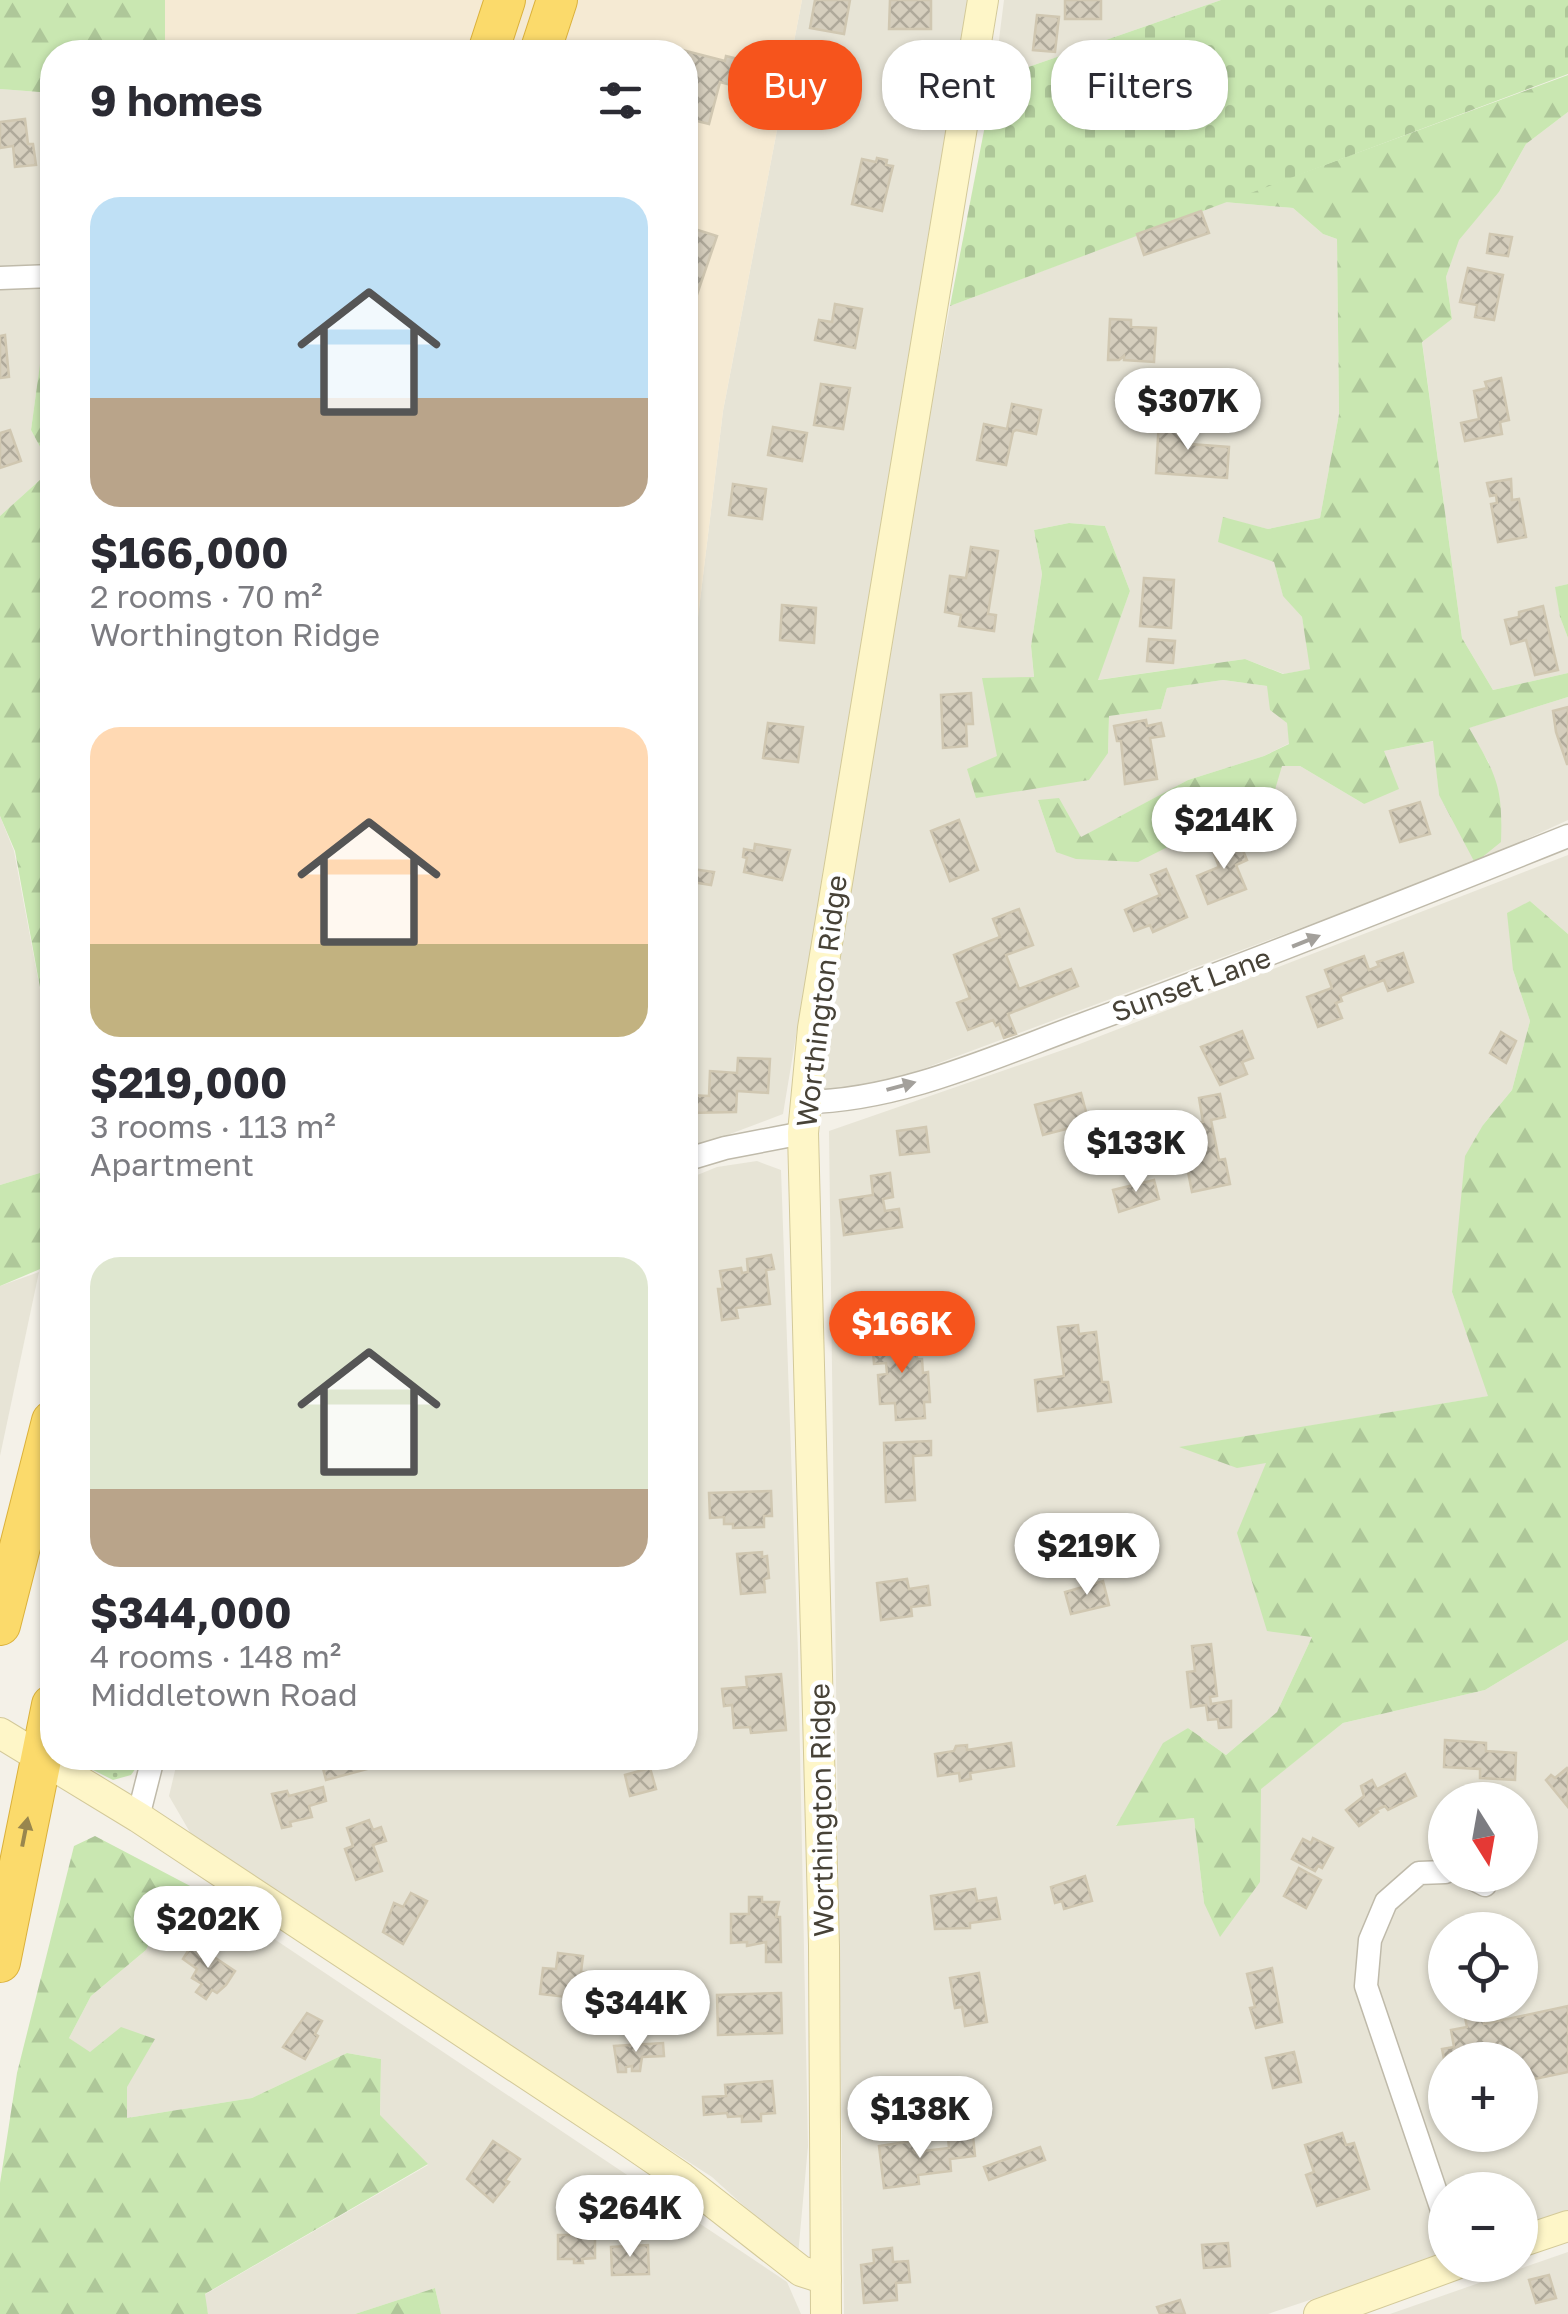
<!DOCTYPE html>
<html lang="en">
<head>
<meta charset="utf-8">
<style>
	:root { --surface:#fff; --page:#f7f7f7; --text:#2b2b33; --muted:#7c7c81; --accent:#f6541c }
	body { margin:0; font-family:"Golos Text",sans-serif; background:var(--page); color:var(--text); height:100vh; display:flex; flex-direction:column; font-size:38px; white-space:nowrap }
	* { box-sizing:border-box; margin:0 }
	p { font-size:32px; color:var(--muted) }
	.icon { flex:none; width:55px; height:55px; fill:none; stroke:currentColor; stroke-width:2; stroke-linecap:round; stroke-linejoin:round }
	.map { position:relative; flex:1; overflow:hidden }
	.panel { position:absolute; left:40px; top:40px; width:658px; height:1730px; display:flex; flex-direction:column; background:var(--surface); border-radius:40px; box-shadow:0 2px 8px #0004 }
	.panel>* { flex:none }
	.hud { position:absolute; left:728px; top:40px; width:690px; height:90px; display:flex; gap:20px }
	.needle { width:65px; rotate:169deg }
	.controls { position:absolute; left:1428px; top:1782px; display:grid; gap:20px }
	.controls a { display:grid; place-items:center; width:110px; height:110px; border-radius:50%; background:var(--surface); box-shadow:0 2px 8px #0004; font-size:50px }
	.price { position:absolute; translate:-50% -85px; padding:0 22px; border-radius:35px; background:#fff; color:#222; font-size:32px; line-height:65px; filter:drop-shadow(0 2px 5px #0008) }
	.price::after { content:''; position:absolute; left:50%; top:60px; width:30px; height:22px; margin-left:-15px; background:inherit; clip-path:polygon(0 0,100% 0,50% 100%) }
	.price.selected { background:var(--accent); color:#fff }
	ul { padding:0; list-style:none }
	li { display:grid; align-content:center; gap:20px; height:530px; padding:0 50px }
	li span { display:grid; place-items:center; height:310px; border-radius:30px; color:#555 }
	li>.icon { margin-inline-start:auto }
	span .icon { width:180px; height:180px; fill:#fffc; stroke-width:1 }
	li b { font-size:42px }
	h2 { display:flex; justify-content:space-between; align-items:center; height:120px; padding:0 50px; font-size:42px }
	.chip { padding:0 35px; border-radius:40px; background:var(--surface); box-shadow:0 2px 8px #0004; font-size:35px; line-height:90px }
	.chip.selected { background:var(--accent); color:#fff }
	.map>svg:first-child { display:block }
	.residential { fill:#e7e4d6; fill-rule:evenodd }
	.commercial { fill:#f5ead3 }
	.grass { fill:url(#grass-dots) }
	.forest { fill:url(#forest-firs) }
	.cemetery { fill:url(#cemetery-stones) }
	.building { fill:url(#building-cross-hatch); stroke:#d0c7b1; stroke-width:2.5 }
	.lines { fill:none; stroke-linecap:round; stroke-linejoin:round }
	.street-casing { stroke:#bfbaaa; stroke-width:25 }
	.secondary-casing { stroke:#d3c999; stroke-width:32 }
	.highway-casing { stroke:#dbb13b; stroke-width:42 }
	.street { stroke:#fff; stroke-width:22 }
	.secondary { stroke:#fef6c8; stroke-width:30 }
	.highway { stroke:#fbda6b; stroke-width:40 }
	.oneway { fill:#a3a09b }
	.oneway2 { fill:#98864e }
	.labels { text-anchor:middle; dominant-baseline:central; stroke-width:9; stroke-linejoin:round; paint-order:stroke }
	.street-label { font-size:28px; fill:#474237; stroke:#fff }
</style>
</head>
<body>
<div class="map">
<svg width="1568" height="2314" viewBox="0 0 1568 2314">
	<defs>
		<pattern id="grass-dots" width="8" height="8" patternUnits="userSpaceOnUse" patternTransform="scale(2.5)"><rect width="8" height="8" fill="#c9e7b1"/><path d="M2 2h.1M6 6h.1" fill="none" stroke="#aec799" stroke-width="1.8" stroke-linecap="round"/></pattern>
		<pattern id="forest-firs" width="22" height="20" patternUnits="userSpaceOnUse" patternTransform="scale(2.5)"><rect width="22" height="20" fill="#c9e7b1"/><path d="M5 1l3.5 6h-7zM16 11l3.5 6h-7z" fill="#aec799"/></pattern>
		<pattern id="cemetery-stones" width="16" height="16" patternUnits="userSpaceOnUse" patternTransform="scale(2.5)"><rect width="16" height="16" fill="#c9e7b1"/><path d="M2 7V4a2 2 0 0 1 4 0v3zM10 15v-3a2 2 0 0 1 4 0v3z" fill="#aec799"/></pattern>
		<pattern id="building-cross-hatch" width="8" height="8" patternUnits="userSpaceOnUse" patternTransform="scale(2.5)"><rect width="8" height="8" fill="#d5cebd"/><path d="M0 0l8 8M0 8l8-8" fill="none" stroke="#afa99a"/></pattern>
	</defs>
	<rect width="100%" height="100%" fill="#f4f1e8"/>
	<g class="residential">
		<path d="M802 0H969L783 1114 685 1151V685L690 683 723 411Z"/>
		<path d="M1004 0H1221L994 79Z"/>
		<path d="M0 89 52 93V298L49 299 31 430 52 469 0 516Z"/>
		<path d="M1568 112V584L1556 587 1560 617 1568 638V673L1493 690 1462 638 1422 341 1452 319 1446 277 1458 240 1499 192 1526 144Z"/>
		<path d="M1224 202 1293 208 1323 234 1337 239 1339 414 1320 518 1268 529 1223 518 1274 562 1283 595 1302 617 1311 669 1284 674 1245 659 1097 680 1130 591 1105 526 1069 523 1034 530 1042 574 1031 646 1034 678 1108 753 1109 716 1161 709 1167 688 1223 680 1267 686 1287 723 1290 743 1264 756 1188 780 1080 838 1038 800 1056 852 1282 766H1300L1364 804 1384 751 1434 741 1439 795 1489 763 1468 728 1568 697V820L1475 863 818 1108 857 802 950 306Z"/>
		<path d="M0 816 14 851 52 1053 43 1172 0 1185Z"/>
		<path d="M1568 855V934L1530 901 1513 970 1530 1021 1512 1090 1483 1125 1452 1292 1489 1396 1182 1447 1267 1462 1312 1637 1277 1712 1226 1755 1188 1728 1116 1825 1194 1818 1204 1903 1260 1882V1789L1343 1723 1485 1690 1568 1640V2212L1520 2229V2190H1445V2255L1268 2314H844L829 1131 1077 1045ZM1445 1800H1520V1875H1445ZM1445 1930H1520V2005H1445ZM1445 2060H1520V2135H1445Z"/>
		<path d="M757 1161 781 1170 798 1652 808 2146 798 2255 712 2177 195 1841 169 1796 178 1758H685V1180L717 1167Z"/>
		<path d="M39 1272 0 1456V1286Z"/>
		<path d="M213 1898 787 2282 801 2314H441L435 2288 355 2314H208L204 2295 428 2165 380 2116 381 2059 347 2053 252 2098 127 2118V2087L90 2053 69 2038 91 1996 146 1950 164 1911 203 1920Z"/>
		<path d="M1568 2252V2314H1390Z"/>
	</g>
	<path class="commercial" d="M165 0H802L723 411 690 684 685 685V52H165Z"/>
	<path class="grass" d="M78 1758H143L131 1775 113 1780 81 1764Z"/>
	<g class="forest">
		<path d="M0 0H165V52H52V93L0 89Z"/>
		<path d="M1568 75V112L1526 144 1499 192 1459 240 1446 277 1452 319 1422 342 1462 638 1493 690 1568 673V697L1469 728C1497 776 1503 787 1501 842L1475 863 1439 795 1433 741 1384 751 1399 789 1364 804 1300 766H1282L1274 793 1138 862 1076 859 1056 852 1038 800 1059 798 1081 837 1188 780 1264 756 1289 744 1287 723 1270 710 1267 686 1223 680 1167 688 1161 709 1109 716 1108 753 1089 780 976 798 967 769 997 756 982 678 1034 677 1031 646 1042 574 1034 530 1069 523 1105 526 1130 591 1098 680 1245 659 1283 674 1310 669 1302 617 1283 596 1274 562 1218 542 1223 517 1268 529 1320 518 1339 414 1337 239 1323 234 1293 208 1224 202Z"/>
		<path d="M49 298H52V469L31 430Z"/>
		<path d="M52 469V1264L0 1286V1185L43 1172 52 1053 15 851 0 816V516Z"/>
		<path d="M1568 584V638L1560 617 1555 587Z"/>
		<path d="M1530 901 1568 934V1640L1485 1690 1343 1723 1261 1789 1260 1882 1220 1937 1204 1903 1194 1818 1116 1826 1163 1743 1188 1728 1226 1755 1277 1712 1312 1637 1267 1631 1237 1533 1266 1463 1237 1468 1179 1447 1488 1396 1452 1292 1465 1156 1483 1125 1512 1090 1530 1021 1513 970 1507 913Z"/>
		<path d="M95 1836 213 1898 203 1920 164 1911 146 1950 91 1996 69 2038 90 2052 121 2027 155 2039 127 2087V2118L252 2098 347 2053 381 2059 380 2115 428 2164 205 2294 208 2314H0V2183L17 2073 74 1846Z"/>
		<path d="M435 2288 441 2314H355Z"/>
	</g>
	<path class="cemetery" d="M1221 0H1568V74L950 306 994 79Z"/>
	<g class="building">
		<path d="M815 0H850L844 34 810 28Z"/>
		<path d="M890 0H931V29H889Z"/>
		<rect x="1065" y="0" width="36" height="19"/>
		<path d="M1037 15 1059 17 1055 52 1033 50Z"/>
		<path d="M651 42 725 61 726 56 738 59 731 85 720 82 709 124 685 118V52H648Z"/>
		<path d="M25 119 28 144H33L36 165 15 167 13 146 0 148V122Z"/>
		<path d="M877 158 887 160 886 165 893 166 882 211 852 204 862 159 876 162Z"/>
		<path d="M1201 211 1209 233 1144 255 1137 234Z"/>
		<path d="M685 226 717 236 689 318 685 316Z"/>
		<path d="M1490 234 1512 237 1508 256 1487 253Z"/>
		<path d="M1468 268 1503 275 1494 320 1475 317 1477 305 1460 302Z"/>
		<path d="M835 304 862 309 855 348 815 340 819 320 832 322Z"/>
		<path d="M1110 319 1131 320V327L1156 328 1154 362 1124 360V356L1119 360H1108Z"/>
		<path d="M5 335 9 377 0 378V336Z"/>
		<path d="M1501 378 1509 420 1500 422 1502 434 1465 441 1461 423 1479 419 1474 391 1487 388 1485 382Z"/>
		<path d="M821 384 850 388 843 429 814 425Z"/>
		<path d="M1012 404 1041 410 1036 434 1016 430 1013 432 1006 465 977 460 984 424 1007 429Z"/>
		<path d="M1159 419 1192 422 1190 444 1229 447 1227 478 1156 473Z"/>
		<path d="M773 427 807 433 802 461 768 455Z"/>
		<path d="M10 430 21 461 0 468V433Z"/>
		<path d="M1511 479 1512 500 1519 499 1526 537 1498 542 1491 504 1497 503 1496 495 1490 496 1487 483Z"/>
		<path d="M733 484 766 489 762 519 729 515Z"/>
		<path d="M971 547 998 551 988 614 996 615 994 631 959 626 961 615 945 612 950 576 966 578Z"/>
		<path d="M1144 578 1174 580 1171 628 1140 626Z"/>
		<path d="M782 605 816 608 814 643 780 640Z"/>
		<path d="M1543 606 1558 670 1535 675 1526 640 1511 644 1505 620 1519 617V612Z"/>
		<path d="M1149 639 1175 641 1173 663 1147 661Z"/>
		<path d="M971 693 973 724H966L967 746 943 748 941 695Z"/>
		<path d="M1568 707V764H1567L1556 732 1553 711Z"/>
		<path d="M1146 720 1147 726 1161 723 1164 736 1150 738 1157 779 1125 784 1121 741H1117L1114 726Z"/>
		<path d="M768 723 803 727 798 762 763 758Z"/>
		<path d="M1420 802 1430 834 1400 842 1390 811Z"/>
		<path d="M959 820 978 870 950 881 931 831Z"/>
		<path d="M1237 836 1247 860 1236 865 1246 889 1208 904 1197 876 1219 867 1211 846Z"/>
		<path d="M755 844 790 850 782 880 744 872 747 858 743 857 744 849 754 851Z"/>
		<path d="M685 868 714 872 711 885 685 881Z"/>
		<path d="M1166 869 1187 917 1153 932 1150 925 1134 931 1125 910 1160 895 1151 875Z"/>
		<path d="M1019 909 1033 945 1006 955 1019 989 1071 969 1078 986 1008 1014 1016 1034 1004 1038 999 1024 996 1026 993 1020 968 1030 957 1003 970 998 954 955 1000 937 993 919Z"/>
		<path d="M1403 953 1413 982 1388 991 1384 980 1340 996 1342 1001 1336 1003 1342 1018 1318 1027 1307 997 1332 988 1325 970 1364 956 1369 970 1379 966 1377 962Z"/>
		<path d="M1242 1031 1253 1058 1242 1062 1247 1074 1220 1085 1201 1047Z"/>
		<path d="M1501 1032 1516 1041 1506 1063 1490 1053Z"/>
		<path d="M738 1058 770 1059 768 1093 737 1091 736 1112 689 1113 690 1095 709 1096 710 1071 737 1073Z"/>
		<path d="M1081 1093 1089 1123 1043 1135 1035 1105Z"/>
		<path d="M1220 1094 1225 1117 1211 1120 1219 1160 1225 1159 1230 1184 1192 1192 1179 1126 1203 1122 1199 1098Z"/>
		<path d="M926 1127 929 1152 900 1155 897 1131Z"/>
		<path d="M890 1173 893 1197 883 1199 885 1211 899 1209 902 1227 844 1235 840 1200 873 1195 871 1176Z"/>
		<path d="M1154 1180 1159 1199 1119 1212 1113 1190Z"/>
		<path d="M771 1255 774 1269 766 1270 770 1304 736 1308 738 1318 722 1320 718 1289H723L720 1271 741 1268 742 1273 748 1272 747 1259Z"/>
		<path d="M1078 1325 1079 1334 1096 1332 1102 1382H1108L1111 1402 1038 1411 1035 1380 1064 1376 1058 1327Z"/>
		<path d="M916 1334 917 1359H922L923 1373 928 1372 930 1402H924L925 1418 896 1420 895 1403 880 1404 878 1375 887 1374 886 1363 874 1364 872 1337Z"/>
		<path d="M931 1441V1455L913 1456 915 1500 886 1502 884 1443Z"/>
		<path d="M771 1491 772 1516H764V1527L733 1528V1524H724V1517L710 1518 709 1493Z"/>
		<path d="M762 1552V1557L767 1556 769 1578 764 1579 765 1592 741 1594 737 1554Z"/>
		<path d="M907 1579 909 1589 928 1586 930 1605 911 1607 912 1616 881 1620 877 1583Z"/>
		<path d="M1103 1581 1109 1605 1071 1614 1065 1592Z"/>
		<path d="M1211 1644 1217 1696 1210 1697 1211 1704 1231 1701V1727L1219 1728 1218 1719 1208 1720 1206 1705 1191 1707 1187 1672 1195 1671 1192 1646Z"/>
		<path d="M781 1674 786 1730 751 1733 750 1727 734 1728 732 1705 724 1706 722 1689 747 1687 746 1677Z"/>
		<path d="M1445 1740 1486 1743V1751L1516 1753 1515 1780 1480 1778V1769L1444 1767Z"/>
		<path d="M1011 1743 1014 1766 970 1773 971 1779 960 1781 959 1773 938 1776 935 1754 954 1751 956 1746 967 1745V1750Z"/>
		<path d="M239 1758H269V1759L241 1766Z"/>
		<path d="M334 1758H372L375 1767 326 1780 321 1761Z"/>
		<path d="M650 1768 656 1789 630 1796 625 1775Z"/>
		<path d="M1567 1768 1568 1769V1807L1546 1780 1551 1775 1555 1778Z"/>
		<path d="M1405 1774 1416 1796 1388 1810 1385 1806 1376 1810 1378 1812 1359 1826 1346 1810 1364 1796 1361 1786 1372 1780 1377 1789Z"/>
		<path d="M323 1787 326 1801 309 1806 312 1817 290 1822 291 1826 282 1828 272 1794 287 1791 289 1796Z"/>
		<path d="M369 1820 373 1830 381 1827 386 1841 373 1845 382 1871 356 1880 345 1849 353 1846 347 1828Z"/>
		<path d="M1313 1838 1333 1848 1322 1868 1318 1866 1315 1871 1292 1859 1303 1839 1311 1843Z"/>
		<path d="M1299 1868 1321 1880 1306 1908 1284 1896Z"/>
		<path d="M1085 1876 1092 1901 1064 1909 1062 1901 1055 1903 1051 1887Z"/>
		<path d="M975 1889 977 1901 996 1898 1000 1919 970 1923V1928L935 1929 931 1896Z"/>
		<path d="M411 1893 427 1901 403 1944 383 1932 394 1903 403 1907Z"/>
		<path d="M749 1897H762V1902H779L776 1917H780L781 1962H766V1942L747 1946V1942L731 1943V1914H749Z"/>
		<path d="M193 1943 235 1971 226 1985 217 1993 212 1990 206 1999 196 1992 202 1984 192 1978 197 1969 183 1959Z"/>
		<path d="M558 1953 583 1956 581 1972 603 1975 600 1996 576 1993 575 1998 540 1994 543 1968 556 1969Z"/>
		<path d="M1272 1968 1282 2022 1256 2028 1250 2008 1255 2007 1247 1974Z"/>
		<path d="M979 1973 987 2022 965 2026 962 2007 955 2008 950 1978Z"/>
		<path d="M781 1993 782 2033 718 2035 717 1995Z"/>
		<path d="M1568 2006V2072L1520 2082V2060H1445V2064L1442 2049 1454 2047 1451 2030 1467 2027 1464 2013 1481 2009 1484 2024Z"/>
		<path d="M307 2013 322 2021 315 2034 318 2036 305 2059 283 2047Z"/>
		<path d="M663 2043 664 2056 642 2057 640 2071H632V2066L626 2067V2072H618L614 2046Z"/>
		<path d="M1294 2052 1301 2082 1273 2088 1266 2058Z"/>
		<path d="M772 2081 775 2113 761 2114V2121L742 2122V2116L728 2117 727 2113 704 2115 703 2097 726 2096 725 2085Z"/>
		<path d="M1342 2133 1346 2145 1354 2143 1369 2189 1317 2206 1306 2175 1314 2172 1305 2145Z"/>
		<path d="M973 2135 975 2156 950 2159 951 2171 918 2175 919 2184 884 2188 879 2146 913 2141 915 2152 949 2148 948 2138Z"/>
		<path d="M493 2141 520 2159 505 2180 509 2182 493 2202 467 2179Z"/>
		<path d="M1040 2147 1045 2160 989 2180 984 2167Z"/>
		<path d="M558 2235H595V2258L582 2259 583 2263H574V2259H558Z"/>
		<path d="M1228 2243 1230 2266 1204 2268 1202 2245Z"/>
		<path d="M648 2245 649 2274 612 2275 611 2247Z"/>
		<path d="M892 2248 893 2262 908 2261 910 2282 896 2283 897 2300 864 2303 861 2265 874 2263 873 2250Z"/>
		<path d="M1549 2275 1556 2298 1536 2303 1529 2280Z"/>
		<path d="M1180 2300 1185 2314H1160L1157 2307Z"/>
	</g>
	<g class="lines">
		<g class="street-casing">
			<g id="street">
				<path d="M0 278 52 276"/>
				<path d="M805 1102C899 1101 994 1057 1081 1025 1245 965 1406 901 1568 836"/>
				<path d="M685 1160 725 1148 803 1133"/>
				<path d="M138 1817 153 1758"/>
				<path d="M1445 1872 1419 1873 1386 1902 1370 1940 1366 1986 1445 2219"/>
				<path d="M1466 1875 1485 1885"/>
			</g>
		</g>
		<g class="secondary-casing">
			<g id="secondary">
				<path d="M0 1733 138 1817 622 2137 682 2178 801 2271 826 2279"/>
				<path d="M1520 2242 1568 2226"/>
				<path d="M826 2314 824 1946 803 1133 813 1028 983 0"/>
				<path d="M1319 2314 1454 2265"/>
			</g>
		</g>
		<g class="highway-casing">
			<g id="highway">
				<path d="M488 52 505 0"/>
				<path d="M540 52 557 0"/>
				<path d="M0 1625 52 1421"/>
				<path d="M0 1962 52 1705"/>
			</g>
		</g>
		<use href="#street" class="street"/>
		<use href="#secondary" class="secondary"/>
		<use href="#highway" class="highway"/>
	</g>
	<defs><path id="oneway-solid" d="M-6-.8H1V-3.2L6.5 0L1 3.2V.8H-6Z" transform="scale(2.5)"/></defs>
	<g class="oneway">
		<use href="#oneway-solid" transform="translate(1306 941) rotate(-22)"/>
		<use href="#oneway-solid" transform="translate(901 1086) rotate(-15)"/>
	</g>
	<use class="oneway2" href="#oneway-solid" transform="translate(25 1832) rotate(-79)"/>
	<g class="labels">
		<g class="street-label">
			<text transform="translate(1191 984) rotate(-20)">Sunset Lane</text>
			<text transform="translate(821 1001) rotate(-83)">Worthington Ridge</text>
			<text transform="translate(821 1810) rotate(-91)">Worthington Ridge</text>
		</g>
	</g>
</svg>
<div class="controls">
<a><svg class="needle" viewBox="-14 -14 28 28"><path d="M0-13l5 13h-10z" fill="#e53935"/><path d="M0 13l5-13h-10z" fill="#7c7c81"/></svg></a>
<a><svg class="icon" aria-label="locate" viewBox="0 0 24 24"><circle cx="12" cy="12" r="6"/><path d="M12 2v4M12 18v4M2 12h4M18 12h4"/></svg></a>
<a>+</a>
<a>−</a>
</div>
<b class="price" style="left:1188px;top:453px">$307K</b>
<b class="price" style="left:1224px;top:872px">$214K</b>
<b class="price" style="left:1136px;top:1195px">$133K</b>
<b class="price selected" style="left:902px;top:1376px">$166K</b>
<b class="price" style="left:1087px;top:1598px">$219K</b>
<b class="price" style="left:208px;top:1971px">$202K</b>
<b class="price" style="left:636px;top:2055px">$344K</b>
<b class="price" style="left:920px;top:2161px">$138K</b>
<b class="price" style="left:630px;top:2260px">$264K</b>
<div class="hud">
<a class="chip selected">Buy</a>
<a class="chip">Rent</a>
<a class="chip">Filters</a>
</div>
<section class="panel">
<h2>9 homes<svg class="icon" aria-label="filters" viewBox="0 0 24 24"><path d="M4 7h16M4 17h16"/><circle cx="9" cy="7" r="2"/><circle cx="15" cy="17" r="2"/></svg></h2>
<ul>
<li><span style="background:linear-gradient(#bfe0f5 65%,#b9a48a 0)"><svg class="icon" aria-label="home" viewBox="0 0 24 24"><path d="M3 11l9-7 9 7M6 9v11h12V9"/></svg></span><div><b>$166,000</b><p>2 rooms · 70 m²</p><p>Worthington Ridge</p></div></li>
<li><span style="background:linear-gradient(#ffd9b3 70%,#c2b280 0)"><svg class="icon" aria-label="home" viewBox="0 0 24 24"><path d="M3 11l9-7 9 7M6 9v11h12V9"/></svg></span><div><b>$219,000</b><p>3 rooms · 113 m²</p><p>Apartment</p></div></li>
<li><span style="background:linear-gradient(#dfe7d0 75%,#b9a48a 0)"><svg class="icon" aria-label="home" viewBox="0 0 24 24"><path d="M3 11l9-7 9 7M6 9v11h12V9"/></svg></span><div><b>$344,000</b><p>4 rooms · 148 m²</p><p>Middletown Road</p></div></li>
</ul>
</section>
</div>
</body>
</html>
